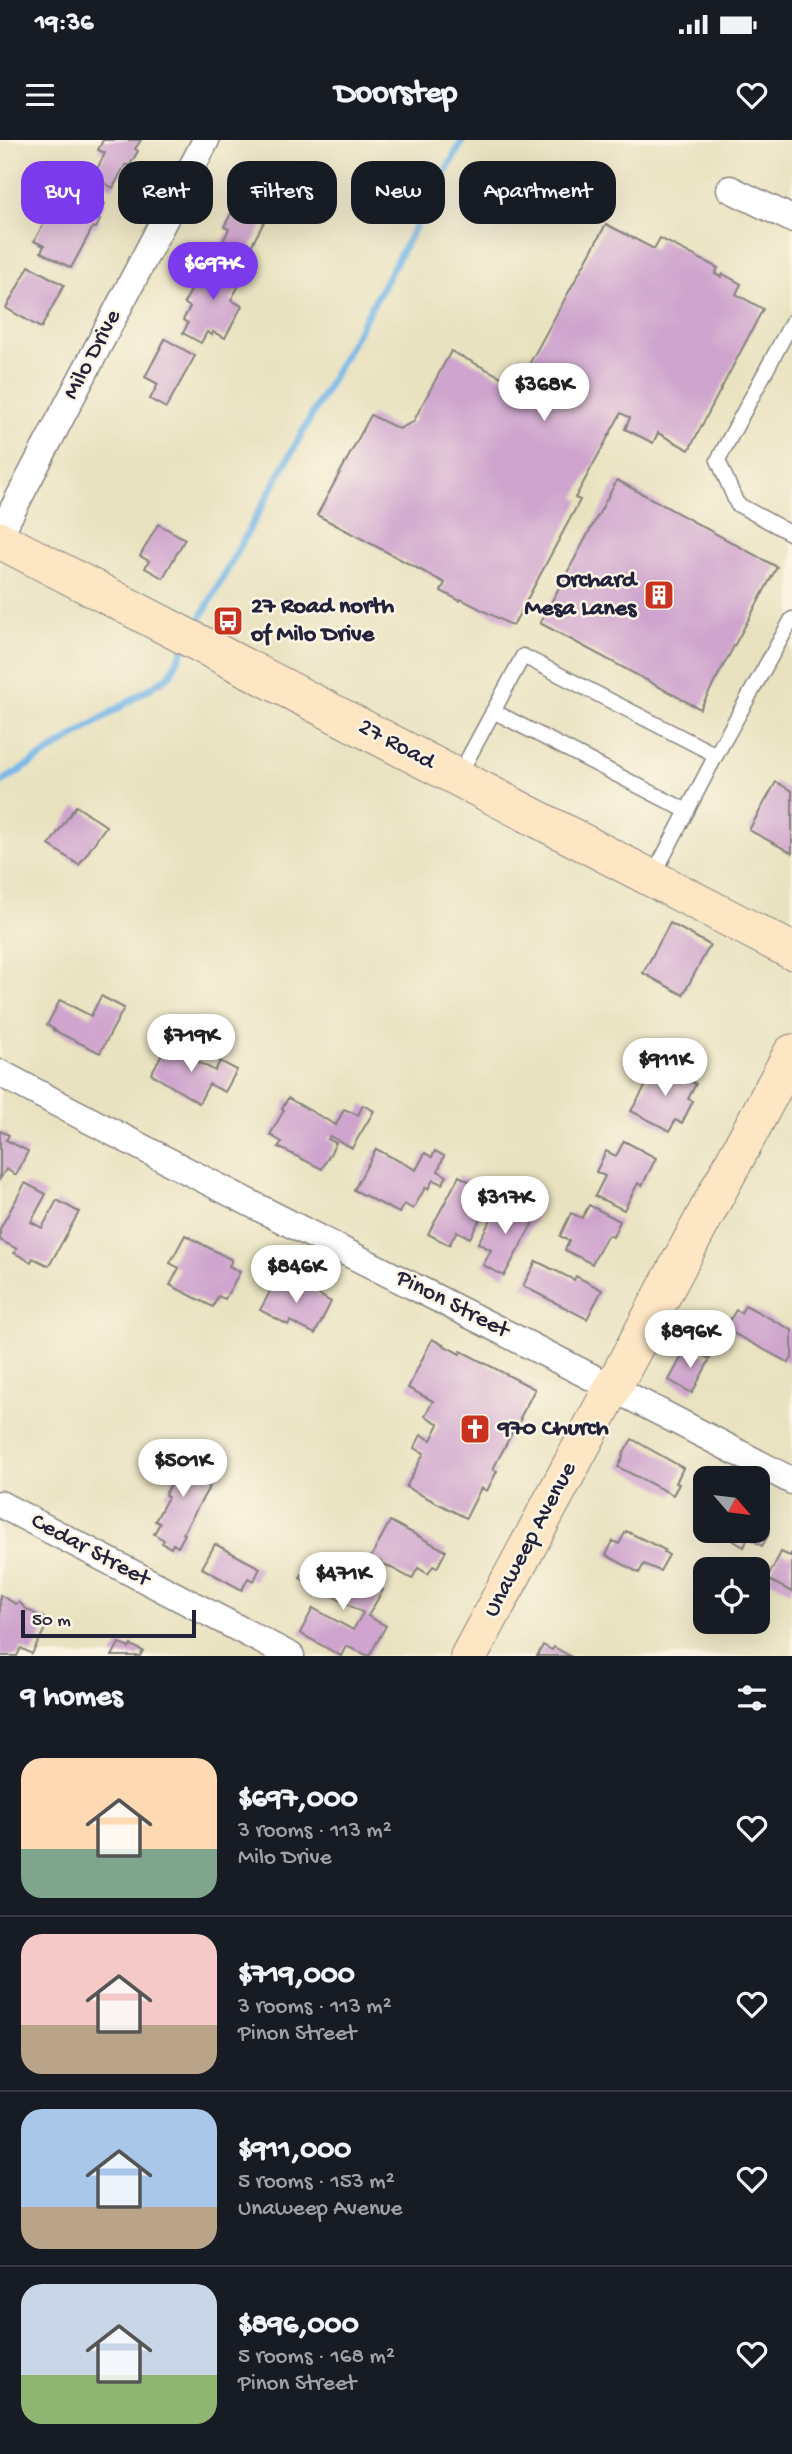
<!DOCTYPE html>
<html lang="en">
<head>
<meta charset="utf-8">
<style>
	:root { --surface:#171b24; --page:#20242c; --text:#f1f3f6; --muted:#9ea1a6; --line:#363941; --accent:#7c3aed }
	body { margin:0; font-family:"Gochi Hand",sans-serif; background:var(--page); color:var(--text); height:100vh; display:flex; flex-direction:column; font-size:26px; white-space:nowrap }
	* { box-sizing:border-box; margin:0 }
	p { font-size:23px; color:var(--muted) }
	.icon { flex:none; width:38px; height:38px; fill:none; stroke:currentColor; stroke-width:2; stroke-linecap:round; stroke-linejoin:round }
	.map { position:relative; height:1516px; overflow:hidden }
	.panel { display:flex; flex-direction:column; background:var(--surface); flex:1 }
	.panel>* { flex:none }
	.guide { position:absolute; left:21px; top:21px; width:751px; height:63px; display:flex; gap:14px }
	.needle { width:46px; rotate:118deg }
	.controls { position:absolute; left:693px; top:1326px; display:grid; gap:14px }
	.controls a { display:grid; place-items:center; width:77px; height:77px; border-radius:14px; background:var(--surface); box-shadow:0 7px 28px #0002; font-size:35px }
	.scale { position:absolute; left:21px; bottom:18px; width:175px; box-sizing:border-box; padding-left:7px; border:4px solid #22223b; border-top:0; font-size:19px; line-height:24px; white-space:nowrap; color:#22223b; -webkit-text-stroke:5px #fcf5e5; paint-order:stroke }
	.price { position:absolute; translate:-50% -60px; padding:0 16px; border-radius:24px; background:#fff; color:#222; font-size:23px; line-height:46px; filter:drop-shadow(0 2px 4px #0008) }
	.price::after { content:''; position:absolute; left:50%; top:42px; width:21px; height:16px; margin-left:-10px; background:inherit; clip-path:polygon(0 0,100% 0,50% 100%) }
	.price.active { background:var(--accent); color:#fff }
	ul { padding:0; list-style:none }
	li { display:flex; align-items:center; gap:21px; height:175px; padding:0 21px }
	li+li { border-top:2px solid var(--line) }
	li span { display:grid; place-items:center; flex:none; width:196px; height:140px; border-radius:21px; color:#555 }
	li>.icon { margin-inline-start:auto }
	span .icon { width:84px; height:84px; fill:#fffc; stroke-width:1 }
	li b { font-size:30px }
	h2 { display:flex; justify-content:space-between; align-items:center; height:84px; padding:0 21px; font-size:30px }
	.pill { padding:0 24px; border-radius:21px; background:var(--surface); box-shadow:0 7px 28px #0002; font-size:24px; line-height:63px }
	.pill.active { background:var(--accent); color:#fff }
	.status { display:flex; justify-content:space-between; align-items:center; height:49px; padding:0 35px; background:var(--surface); direction:ltr }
	.status svg { height:19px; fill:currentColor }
	header { display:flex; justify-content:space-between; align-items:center; height:91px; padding:0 21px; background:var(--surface); font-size:32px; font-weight:700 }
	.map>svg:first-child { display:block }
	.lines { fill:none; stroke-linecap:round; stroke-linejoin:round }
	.stream { stroke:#72b5e7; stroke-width:7 }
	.building { fill:#cfa4ce }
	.lane-casing { stroke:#86827e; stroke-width:17 }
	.street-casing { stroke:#86827e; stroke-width:29 }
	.secondary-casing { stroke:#86827e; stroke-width:39 }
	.lane { stroke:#fff; stroke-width:14 }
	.street { stroke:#fff; stroke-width:26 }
	.secondary { stroke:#fce6c4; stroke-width:37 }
	.labels { text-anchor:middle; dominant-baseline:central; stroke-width:5; stroke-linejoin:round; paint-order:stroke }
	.street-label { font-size:24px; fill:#22223b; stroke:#fcf5e5 }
	.poi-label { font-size:24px; font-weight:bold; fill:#22223b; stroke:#fcf5e5; text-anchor:start }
</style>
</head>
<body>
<div class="status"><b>19:36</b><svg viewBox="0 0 49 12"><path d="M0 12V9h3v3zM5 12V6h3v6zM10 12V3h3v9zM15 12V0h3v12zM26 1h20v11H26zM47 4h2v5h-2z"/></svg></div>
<header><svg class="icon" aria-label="menu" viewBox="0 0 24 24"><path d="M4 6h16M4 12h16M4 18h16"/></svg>Doorstep<svg class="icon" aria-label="heart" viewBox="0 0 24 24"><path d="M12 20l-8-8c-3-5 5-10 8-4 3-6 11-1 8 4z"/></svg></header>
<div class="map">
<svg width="792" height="1516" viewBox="0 0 792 1516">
	<rect width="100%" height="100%" fill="#fcf5e5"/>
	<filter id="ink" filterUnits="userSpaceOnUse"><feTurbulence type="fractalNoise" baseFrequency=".0143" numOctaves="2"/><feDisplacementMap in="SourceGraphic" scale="14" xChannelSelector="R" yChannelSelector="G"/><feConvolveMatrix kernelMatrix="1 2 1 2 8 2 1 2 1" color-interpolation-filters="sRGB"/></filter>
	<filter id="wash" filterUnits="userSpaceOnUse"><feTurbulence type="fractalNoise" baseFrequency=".00686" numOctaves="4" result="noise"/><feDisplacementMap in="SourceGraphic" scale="28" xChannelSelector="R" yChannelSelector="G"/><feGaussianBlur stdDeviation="1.57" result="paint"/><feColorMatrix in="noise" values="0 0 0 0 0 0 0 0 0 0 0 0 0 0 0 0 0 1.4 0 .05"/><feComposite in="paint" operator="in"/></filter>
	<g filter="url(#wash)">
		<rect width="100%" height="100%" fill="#e9e2c0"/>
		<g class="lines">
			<g class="stream">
				<path d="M194 490 463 0"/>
				<path d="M0 643 169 536 185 507"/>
			</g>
		</g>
		<g id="blocks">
			<g class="building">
				<path d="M103 0H141L135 9 138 11 130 25H125L113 48 93 37 105 13 98 10Z"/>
				<path d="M250 37 279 53 281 50 301 60 294 73 274 63 246 116 222 103 229 89 224 87Z"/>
				<path d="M75 47 105 64 97 78 100 80 96 88 93 87 71 128 41 112 44 106 34 101 54 65 63 70Z"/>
				<path d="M606 84 654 109 660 98 718 128 715 134 721 137 723 134 741 144 736 154 763 169 689 310 658 293 653 303 625 289 630 278 621 273 575 358 580 360 513 486 461 459 460 461 441 451 445 443 317 375 371 275 399 289 413 282 451 211 509 241 518 223 527 228Z"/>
				<path d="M209 117 244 136 231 160 242 166 225 198 213 192 212 195 207 192 201 203 183 193 188 183 183 180 190 167 184 163Z"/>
				<path d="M29 126 64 145 41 188 6 168Z"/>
				<path d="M165 199 195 216 166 268 150 259 158 244 145 237Z"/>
				<path d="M617 340 777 427 700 569 540 483Z"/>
				<path d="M158 384 185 399 163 438 145 428 149 421 140 416Z"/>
				<path d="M776 642 792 651V713L749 690Z"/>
				<path d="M76 666 106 686 79 725 49 705Z"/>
				<path d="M670 783 710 805 683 855 643 833Z"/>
				<path d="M101 856 124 868 100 913 53 890 54 889 47 885 60 860 91 876Z"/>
				<path d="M167 905 215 931 220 921 237 930 225 952 209 944 199 963 151 934Z"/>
				<path d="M658 924 696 944 688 959 693 961 682 983 675 980 670 991 631 971Z"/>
				<path d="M288 958 336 985 344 969 358 975 363 965 374 971 352 1008 330 996 328 999 336 1003 322 1029 278 1007 282 1002 270 995 284 970 282 969Z"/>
				<path d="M0 991 9 995 6 1000 28 1011 16 1035 6 1029 0 1039Z"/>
				<path d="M624 1001 656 1018 642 1046 638 1043 624 1070 595 1056 605 1036 596 1032 606 1011 616 1016Z"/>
				<path d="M376 1009 416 1030 425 1013 432 1017 435 1011 444 1016 438 1031 447 1036 442 1044 433 1040 428 1049 425 1048 413 1069 404 1064 399 1073 354 1050Z"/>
				<path d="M459 1036 493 1054 470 1098 457 1091 449 1105 428 1094Z"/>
				<path d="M25 1043 46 1054 31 1082 42 1088 57 1060 79 1072 49 1126 33 1118 31 1122 14 1113 17 1109 0 1100V1089Z"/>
				<path d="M502 1059 536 1077 504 1136 483 1125 491 1110 478 1103Z"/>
				<path d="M589 1065 620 1081 613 1097 609 1095 606 1098 592 1124 565 1110 569 1101 560 1096 571 1073 582 1078Z"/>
				<path d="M185 1095 232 1120 229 1126 240 1132 225 1159 218 1156 213 1167 170 1145 179 1128 170 1123Z"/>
				<path d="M536 1121 574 1140 576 1136 602 1150 587 1179 523 1146Z"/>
				<path d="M279 1135 295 1143 296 1141 331 1162 315 1194 290 1181 288 1185 260 1170Z"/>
				<path d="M745 1165 792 1190V1218L789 1223 731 1192 733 1189 726 1186 736 1170 741 1173Z"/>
				<path d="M432 1199 460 1214 461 1211 535 1249 520 1278 521 1279 516 1290 514 1289 493 1329 497 1331 487 1351 481 1348 466 1378 406 1347 424 1313 414 1308 421 1295 431 1300 439 1284 425 1276 433 1261 408 1248Z"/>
				<path d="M687 1207 710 1219 692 1253 669 1240Z"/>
				<path d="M632 1299 683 1328 676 1343 679 1344 673 1355 618 1327 623 1317 622 1316Z"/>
				<path d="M198 1311 209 1317 203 1329 216 1335 183 1393 185 1394 178 1407 173 1404 171 1408 162 1403 164 1400 154 1394 160 1383 155 1381 168 1357 165 1355 185 1317 193 1321Z"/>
				<path d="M390 1381 446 1411 437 1428 433 1426 428 1434 418 1428 412 1439 371 1417Z"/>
				<path d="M758 1387 769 1394 762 1406 748 1398 744 1407 727 1397 730 1391H758Z"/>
				<path d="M626 1391 665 1410 664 1412 669 1415 660 1431 644 1424 639 1433 606 1415 613 1401 619 1404Z"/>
				<path d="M215 1404 260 1428 254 1441 248 1438 242 1450 202 1428Z"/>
				<path d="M781 1412 790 1416 792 1412V1452L767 1439Z"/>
				<path d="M312 1418 357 1443 360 1438 383 1450 368 1476 386 1486 369 1516 346 1506 341 1516 300 1493 313 1468 353 1490 363 1473 300 1438Z"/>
				<path d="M0 1455 16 1464 19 1462 26 1469 49 1481 32 1514 21 1508 17 1516H0Z"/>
				<path d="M119 1503 129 1508 131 1505 143 1511 140 1516H112Z"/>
				<path d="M543 1505 552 1510 554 1507 570 1516H537Z"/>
			</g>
		</g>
	</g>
	<g filter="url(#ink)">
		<use href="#blocks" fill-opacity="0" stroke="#86827e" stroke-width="2"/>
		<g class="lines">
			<g class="lane-casing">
				<g id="lane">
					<path d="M792 182 718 320 737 364 792 394"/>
					<path d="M493 571 687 671"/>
					<path d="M458 637 523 516 716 615 792 479"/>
					<path d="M652 738 716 615"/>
				</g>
			</g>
			<g class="street-casing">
				<g id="street">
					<path d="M730 49 792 79"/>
					<path d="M0 394 206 0"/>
					<path d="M0 933C262 1073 529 1202 792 1341"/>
					<path d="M0 1364 291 1516"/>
				</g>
			</g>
			<g class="secondary-casing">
				<g id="secondary">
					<path d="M0 400 792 811"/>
					<path d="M469 1516 792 913"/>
				</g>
			</g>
			<use href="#lane" class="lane"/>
			<use href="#street" class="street"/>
			<use href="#secondary" class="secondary"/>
		</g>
	</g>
	<defs>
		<g id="building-square" transform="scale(1.575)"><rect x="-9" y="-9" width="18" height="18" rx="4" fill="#c8321e" stroke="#fcf5e5"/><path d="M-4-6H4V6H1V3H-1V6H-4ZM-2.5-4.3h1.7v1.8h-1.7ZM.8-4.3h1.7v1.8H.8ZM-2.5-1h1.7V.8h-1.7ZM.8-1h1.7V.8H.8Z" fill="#fff"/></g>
		<g id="bus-square" transform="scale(1.575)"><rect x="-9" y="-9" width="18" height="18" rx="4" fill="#c8321e" stroke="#fcf5e5"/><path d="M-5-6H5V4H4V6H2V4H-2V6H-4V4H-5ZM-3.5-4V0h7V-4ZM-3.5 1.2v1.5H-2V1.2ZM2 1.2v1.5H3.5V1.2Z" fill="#fff"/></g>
		<g id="church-square" transform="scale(1.575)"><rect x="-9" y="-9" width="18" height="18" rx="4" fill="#c8321e" stroke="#fcf5e5"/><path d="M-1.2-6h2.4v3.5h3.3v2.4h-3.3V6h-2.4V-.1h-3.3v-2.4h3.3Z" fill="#fff"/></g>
	</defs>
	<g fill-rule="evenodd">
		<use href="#building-square" x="659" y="455"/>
		<use href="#bus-square" x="228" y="481"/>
		<use href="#church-square" x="475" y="1289"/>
	</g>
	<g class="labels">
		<g class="street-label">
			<text transform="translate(93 215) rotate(-62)">Milo Drive</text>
			<text transform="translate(396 605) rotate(28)">27 Road</text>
			<text transform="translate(452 1165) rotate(27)">Pinon Street</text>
			<text transform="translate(531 1400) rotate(-62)">Unaweep Avenue</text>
			<text transform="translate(90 1411) rotate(28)">Cedar Street</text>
		</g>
		<g class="poi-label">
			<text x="636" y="441" text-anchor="end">Orchard<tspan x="636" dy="28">Mesa Lanes</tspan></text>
			<text x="251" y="467">27 Road north<tspan x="251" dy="28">of Milo Drive</tspan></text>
			<text x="498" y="1289">970 Church</text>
		</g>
	</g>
</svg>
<div class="controls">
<a><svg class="needle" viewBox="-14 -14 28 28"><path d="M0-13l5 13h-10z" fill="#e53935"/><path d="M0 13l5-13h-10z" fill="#9ea1a6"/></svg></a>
<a><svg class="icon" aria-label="locate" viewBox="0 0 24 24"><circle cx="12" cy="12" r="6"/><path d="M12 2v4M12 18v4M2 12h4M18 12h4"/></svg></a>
</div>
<div class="scale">50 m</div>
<b class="price active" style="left:213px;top:162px">$697K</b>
<b class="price" style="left:544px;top:283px">$368K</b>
<b class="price" style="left:191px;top:934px">$719K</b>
<b class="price" style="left:665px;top:958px">$911K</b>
<b class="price" style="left:505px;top:1096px">$317K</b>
<b class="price" style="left:296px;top:1165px">$846K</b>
<b class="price" style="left:690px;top:1230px">$896K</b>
<b class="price" style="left:183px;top:1359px">$501K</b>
<b class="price" style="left:343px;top:1472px">$471K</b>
<div class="guide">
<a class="pill active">Buy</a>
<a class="pill">Rent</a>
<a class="pill">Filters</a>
<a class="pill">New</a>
<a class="pill">Apartment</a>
</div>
</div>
<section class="panel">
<h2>9 homes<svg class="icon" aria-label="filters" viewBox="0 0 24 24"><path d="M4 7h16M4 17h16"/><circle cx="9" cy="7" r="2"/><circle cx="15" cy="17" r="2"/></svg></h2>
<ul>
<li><span style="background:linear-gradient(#ffd9b3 65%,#7fa58c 0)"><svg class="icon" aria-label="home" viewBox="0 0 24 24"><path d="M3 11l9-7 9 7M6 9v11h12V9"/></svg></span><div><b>$697,000</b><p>3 rooms · 113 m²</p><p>Milo Drive</p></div><svg class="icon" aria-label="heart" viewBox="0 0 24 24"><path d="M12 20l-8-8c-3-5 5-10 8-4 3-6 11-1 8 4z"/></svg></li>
<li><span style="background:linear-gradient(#f6c9c9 65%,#b9a48a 0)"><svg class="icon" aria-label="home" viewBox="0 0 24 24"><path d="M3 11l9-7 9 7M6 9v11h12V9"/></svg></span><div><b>$719,000</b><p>3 rooms · 113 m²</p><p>Pinon Street</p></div><svg class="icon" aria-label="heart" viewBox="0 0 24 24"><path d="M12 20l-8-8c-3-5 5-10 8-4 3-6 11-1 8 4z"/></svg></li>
<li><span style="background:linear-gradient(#a9c7e8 70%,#b9a48a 0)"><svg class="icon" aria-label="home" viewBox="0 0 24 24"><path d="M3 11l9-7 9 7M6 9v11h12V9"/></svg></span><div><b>$911,000</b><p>5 rooms · 153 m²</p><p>Unaweep Avenue</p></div><svg class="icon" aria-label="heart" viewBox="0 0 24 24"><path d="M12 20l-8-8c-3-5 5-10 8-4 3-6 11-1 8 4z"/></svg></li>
<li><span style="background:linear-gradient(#c9d6e8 65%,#8fb573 0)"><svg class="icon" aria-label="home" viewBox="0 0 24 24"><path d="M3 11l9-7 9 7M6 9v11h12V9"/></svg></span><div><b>$896,000</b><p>5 rooms · 168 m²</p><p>Pinon Street</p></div><svg class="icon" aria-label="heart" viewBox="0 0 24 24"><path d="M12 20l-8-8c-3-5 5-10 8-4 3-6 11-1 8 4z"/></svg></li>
</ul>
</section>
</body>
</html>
